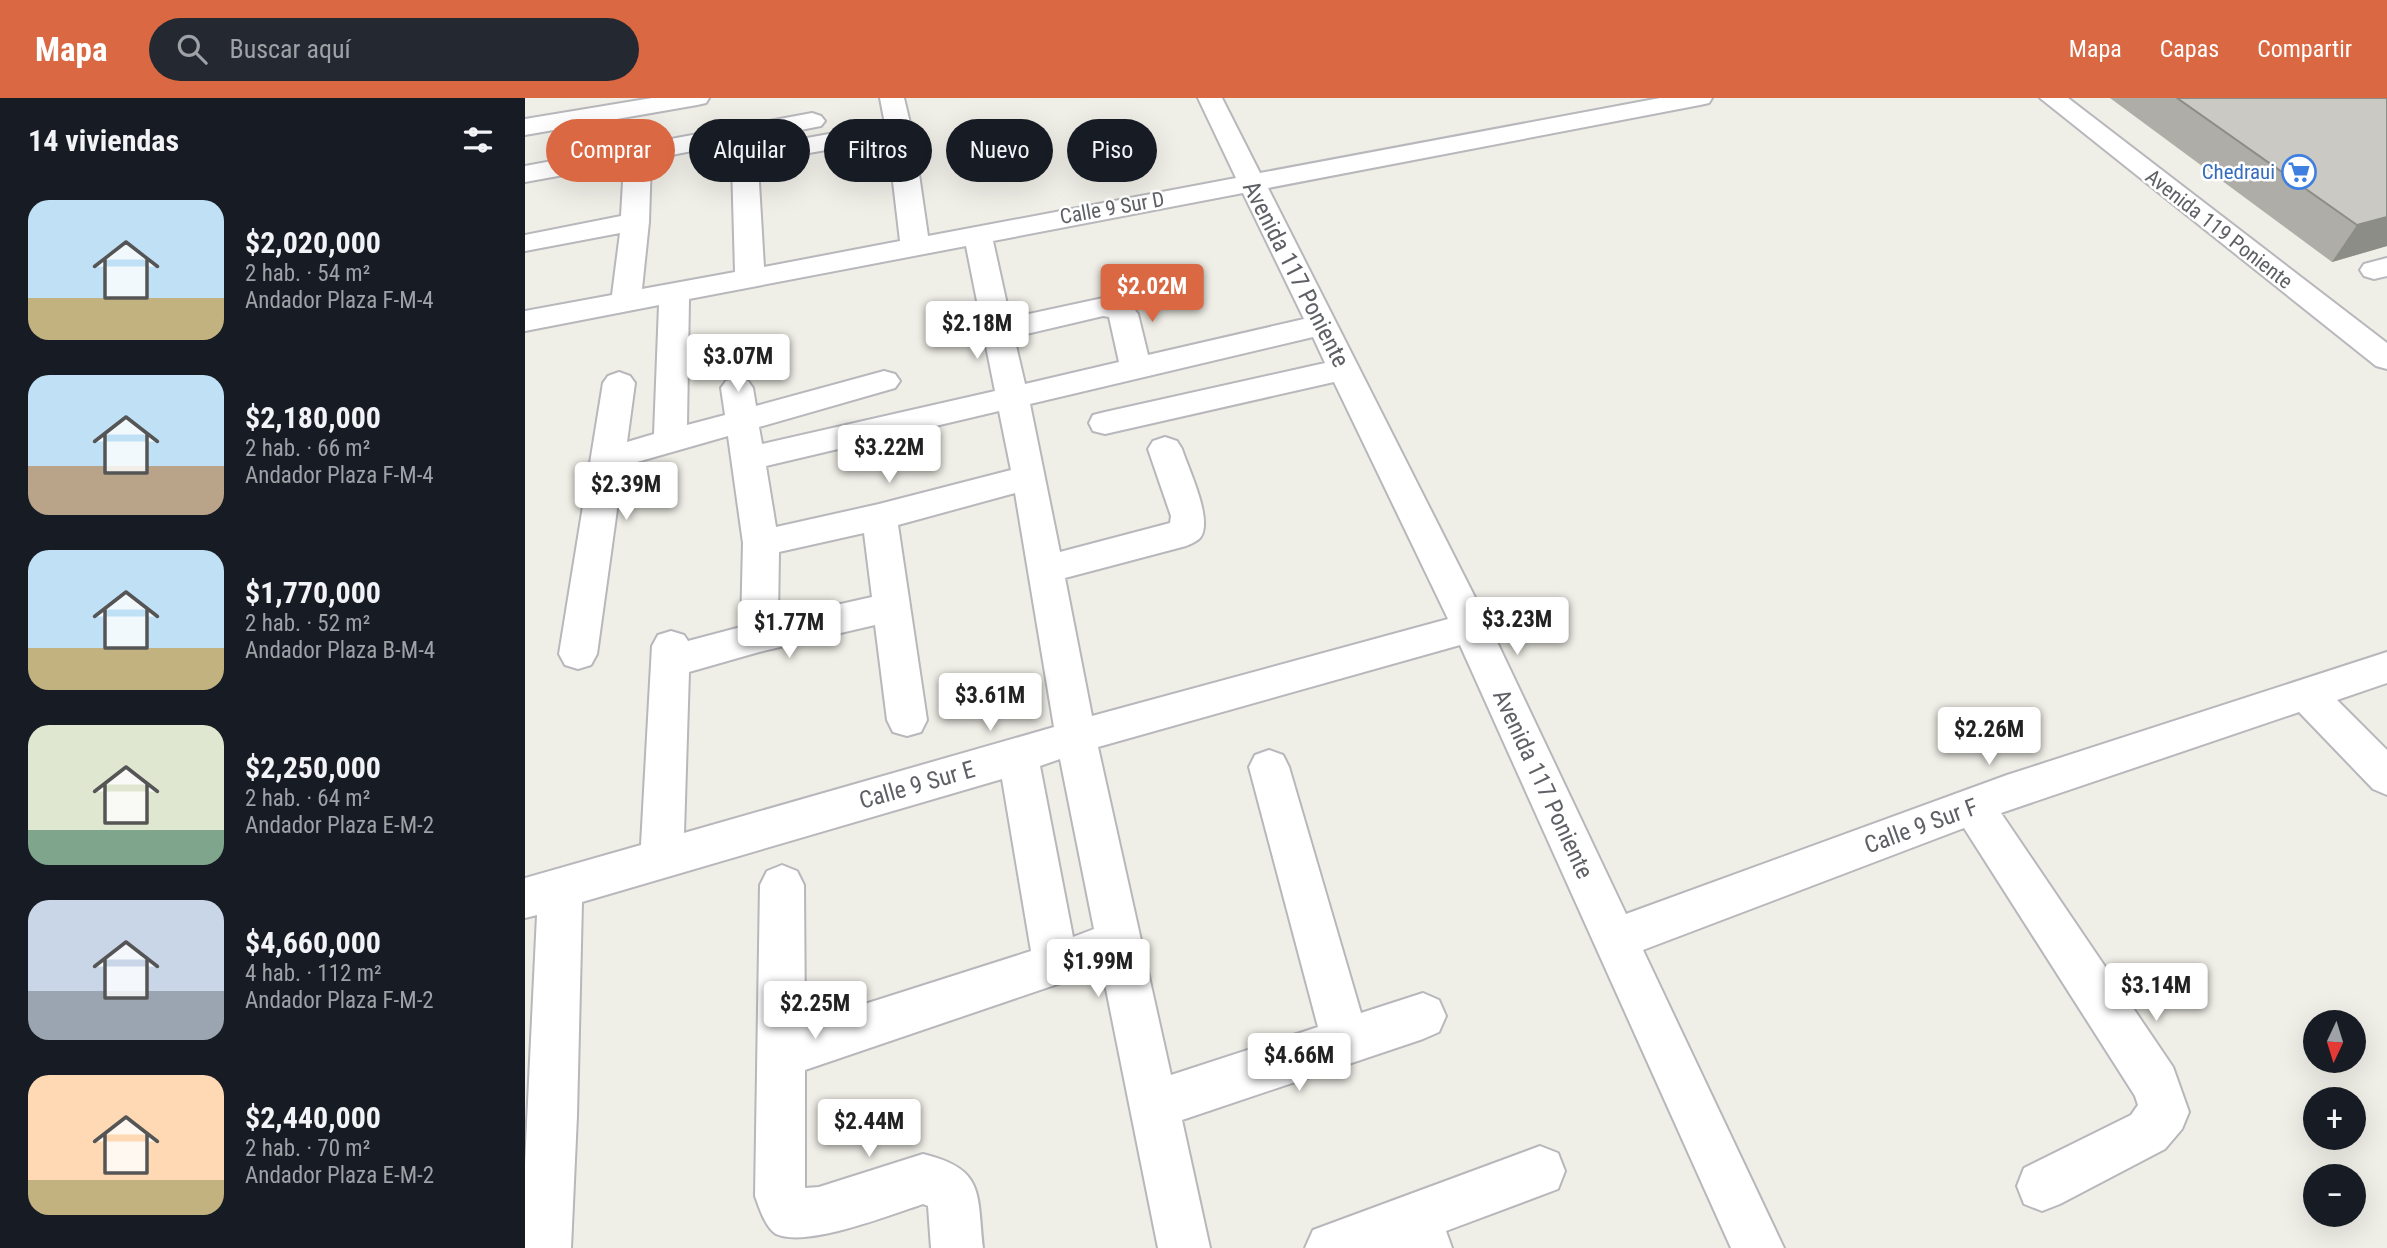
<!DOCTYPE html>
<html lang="es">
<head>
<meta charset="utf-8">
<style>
	:root { --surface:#171b24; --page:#242831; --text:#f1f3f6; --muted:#9ea1a6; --accent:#da6842 }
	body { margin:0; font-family:"Roboto Condensed",sans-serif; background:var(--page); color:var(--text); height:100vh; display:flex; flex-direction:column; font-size:26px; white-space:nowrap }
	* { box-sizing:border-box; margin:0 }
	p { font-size:23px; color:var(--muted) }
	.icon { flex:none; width:38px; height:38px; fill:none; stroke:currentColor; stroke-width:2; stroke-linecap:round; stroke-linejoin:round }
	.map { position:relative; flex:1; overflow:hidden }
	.drawer { display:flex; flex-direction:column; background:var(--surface); width:525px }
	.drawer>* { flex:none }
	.hud { position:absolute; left:21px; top:21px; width:665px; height:63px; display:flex; gap:14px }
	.needle { width:46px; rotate:184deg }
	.controls { position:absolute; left:1778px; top:912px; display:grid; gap:14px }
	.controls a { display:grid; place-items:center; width:63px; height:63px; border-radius:50%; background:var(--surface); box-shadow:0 7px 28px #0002; font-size:35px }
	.price { position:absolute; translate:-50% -60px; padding:0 16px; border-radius:7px; background:#fff; color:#222; font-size:23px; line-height:46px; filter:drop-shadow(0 2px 4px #0008) }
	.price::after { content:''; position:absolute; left:50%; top:42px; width:21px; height:16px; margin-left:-10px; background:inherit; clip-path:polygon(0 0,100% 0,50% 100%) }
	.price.active { background:var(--accent); color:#fff }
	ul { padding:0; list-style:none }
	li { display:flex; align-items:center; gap:21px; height:175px; padding:0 28px }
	li span { display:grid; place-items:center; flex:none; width:196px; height:140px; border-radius:21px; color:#555 }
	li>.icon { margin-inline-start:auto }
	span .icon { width:84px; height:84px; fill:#fffc; stroke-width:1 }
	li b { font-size:30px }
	h2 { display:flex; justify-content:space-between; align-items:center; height:84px; padding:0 28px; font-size:30px }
	.chip { padding:0 24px; border-radius:32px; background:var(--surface); box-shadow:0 7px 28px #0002; font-size:24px; line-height:63px }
	.chip.active { background:var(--accent); color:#fff }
	header { display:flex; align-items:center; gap:42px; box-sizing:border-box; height:98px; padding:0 35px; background:var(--accent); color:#fff }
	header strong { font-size:33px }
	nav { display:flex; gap:38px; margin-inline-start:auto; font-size:24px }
	.search { width:490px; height:63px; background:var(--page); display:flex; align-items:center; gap:18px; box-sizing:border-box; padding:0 24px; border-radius:38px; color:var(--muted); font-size:26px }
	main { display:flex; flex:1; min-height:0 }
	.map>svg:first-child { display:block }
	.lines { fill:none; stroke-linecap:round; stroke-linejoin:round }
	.minor-casing { stroke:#b7b7bc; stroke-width:4 }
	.minor { fill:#fff; fill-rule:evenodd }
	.wall { fill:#aeada8 }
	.shaded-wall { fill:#8d8d88 }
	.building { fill:#cac9c3; stroke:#8d8d88; stroke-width:2 }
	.labels { text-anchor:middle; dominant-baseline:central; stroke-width:5; stroke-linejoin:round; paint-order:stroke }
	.far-shop-label { font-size:21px; fill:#366cbe; stroke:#fff; text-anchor:end }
	.far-street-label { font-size:21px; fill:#5e6065; stroke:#fff }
	.street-label { font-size:24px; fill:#5e6065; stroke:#fff }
</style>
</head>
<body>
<header>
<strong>Mapa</strong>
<div class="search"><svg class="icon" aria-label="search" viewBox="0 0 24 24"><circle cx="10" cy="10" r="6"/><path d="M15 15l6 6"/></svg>Buscar aquí</div>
<nav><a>Mapa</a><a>Capas</a><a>Compartir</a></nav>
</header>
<main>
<section class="drawer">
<h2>14 viviendas<svg class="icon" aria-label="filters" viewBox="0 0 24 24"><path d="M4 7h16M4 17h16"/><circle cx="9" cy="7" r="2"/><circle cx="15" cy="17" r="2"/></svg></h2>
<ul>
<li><span style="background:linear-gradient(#bfe0f5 70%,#c2b280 0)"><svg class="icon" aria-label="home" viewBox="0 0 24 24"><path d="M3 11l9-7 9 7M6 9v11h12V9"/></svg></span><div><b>$2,020,000</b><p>2 hab. · 54 m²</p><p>Andador Plaza F-M-4</p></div></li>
<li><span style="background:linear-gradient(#bfe0f5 65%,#b9a48a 0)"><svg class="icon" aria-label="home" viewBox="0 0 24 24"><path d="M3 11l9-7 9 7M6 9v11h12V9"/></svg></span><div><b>$2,180,000</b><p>2 hab. · 66 m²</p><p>Andador Plaza F-M-4</p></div></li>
<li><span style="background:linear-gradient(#bfe0f5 70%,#c2b280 0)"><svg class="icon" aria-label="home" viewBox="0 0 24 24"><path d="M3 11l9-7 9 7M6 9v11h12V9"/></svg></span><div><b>$1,770,000</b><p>2 hab. · 52 m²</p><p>Andador Plaza B-M-4</p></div></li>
<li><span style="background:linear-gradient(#dfe7d0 75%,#7fa58c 0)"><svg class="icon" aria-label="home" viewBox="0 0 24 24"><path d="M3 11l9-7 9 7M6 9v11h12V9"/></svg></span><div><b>$2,250,000</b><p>2 hab. · 64 m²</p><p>Andador Plaza E-M-2</p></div></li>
<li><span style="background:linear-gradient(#c9d6e8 65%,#9aa5b1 0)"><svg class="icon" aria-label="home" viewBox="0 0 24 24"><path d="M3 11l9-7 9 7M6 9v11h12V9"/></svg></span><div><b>$4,660,000</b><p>4 hab. · 112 m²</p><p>Andador Plaza F-M-2</p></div></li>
<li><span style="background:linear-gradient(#ffd9b3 75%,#c2b280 0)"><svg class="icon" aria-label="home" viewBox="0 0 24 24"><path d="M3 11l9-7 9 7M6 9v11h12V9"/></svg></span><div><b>$2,440,000</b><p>2 hab. · 70 m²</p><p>Andador Plaza E-M-2</p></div></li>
</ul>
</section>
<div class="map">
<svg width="1862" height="1150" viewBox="0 0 1862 1150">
	<rect width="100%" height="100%" fill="#efeee7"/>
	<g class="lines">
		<g class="minor-casing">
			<g id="minor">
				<path d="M127 0H184L181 5 172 7 0 37V21Z"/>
				<path d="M355 0H379L389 42 403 138 711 80 673 0H697L735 75 1135 0H1187L1184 5 1175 7 743 90 965 529 1101 816 1482 677 1862 554V585L1812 602 1862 652V697L1848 691 1774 614 1476 715 1648 969 1664 1014 1657 1031 1640 1051 1535 1106 1517 1113 1499 1106 1492 1088 1499 1070 1606 1017 1613 1007 1610 998 1439 730 1118 852 1259 1150H1206L935 547 573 649 646 977 793 929 724 669 730 657 744 652 758 657 764 669 836 915 898 895 914 902 921 918 914 934 898 941 657 1022 685 1150H633L577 871 280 972V1090L294 1089 398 1056C460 1071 452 1095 458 1150H406L403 1108 398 1106C365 1117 281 1150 251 1136 240 1129 234 1109 230 1098L235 787 242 773 257 767 272 773 279 787 280 925 506 853 477 681 57 804 52 1018 46 1150H0V1066L12 817 0 820V780L116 747 127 548 133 537 146 533 159 537 163 543 216 529 218 445 203 338 98 368 72 556 66 567 53 571 40 567 34 556 78 285 83 278 94 274 105 278 110 285 102 344 129 336 134 207 0 233V213L87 197 95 135 0 153V137L96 118 99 66 0 84V68L287 15 296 18 300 23 296 28 126 61 124 124 117 191 210 174 207 65C213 56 221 52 231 49L360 26ZM363 41 375 143 239 169 233 68 239 63ZM718 95 779 221 623 257 613 216 603 203 578 200 485 220 468 143ZM441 148 470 293 237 346 234 329 370 290 375 283 370 276 359 273 231 308 228 290 223 283 212 279 201 283 196 290 200 317 162 327 164 201ZM578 218 584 219 594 264 500 286 489 239ZM788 239 800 265 580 314 568 317 564 325 568 333 580 336 809 284 923 521 567 618 540 480 661 448C666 446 672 443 675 440 689 423 663 370 657 351L652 343 640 339 628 343 623 351 646 418 645 425 535 454 505 306ZM474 313 486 372 354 406 251 429 241 368ZM490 395 529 629 159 735 164 574 234 554 350 527 362 622 368 634 382 638 396 634 402 622 373 427ZM339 435 347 499 253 520 254 454ZM535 661 569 831 548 839 515 668Z"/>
				<path d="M1515 0H1543L1862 245V271L1851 268Z"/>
				<path d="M1862 160V178L1849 181 1839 178 1835 172 1839 166Z"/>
				<path d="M1015 1048 1033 1055 1040 1073 1033 1091 921 1133 927 1150H780L788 1132Z"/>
			</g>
		</g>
		<use href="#minor" class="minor"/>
	</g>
	<path class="wall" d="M1585 0H1862V148L1807 164Z"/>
	<path class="shaded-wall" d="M1862 119V148L1807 164 1832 127Z"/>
	<path class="building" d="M1652 0H1862V119L1832 127Z"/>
	<defs>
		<g id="supermarket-ring" transform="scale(1.75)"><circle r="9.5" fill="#fff" stroke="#3f7fe0" stroke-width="1.5"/><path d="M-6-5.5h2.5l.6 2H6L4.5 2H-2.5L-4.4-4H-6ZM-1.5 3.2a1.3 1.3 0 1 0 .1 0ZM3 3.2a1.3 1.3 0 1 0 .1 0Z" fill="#3f7fe0"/></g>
	</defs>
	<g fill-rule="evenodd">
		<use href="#supermarket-ring" x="1774" y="74"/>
	</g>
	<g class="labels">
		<g class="far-shop-label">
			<text x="1750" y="74">Chedraui</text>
		</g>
		<g class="far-street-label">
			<text transform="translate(587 110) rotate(-10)">Calle 9 Sur D</text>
			<text transform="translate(1694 131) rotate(38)">Avenida 119 Poniente</text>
		</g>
		<g class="street-label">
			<text transform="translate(771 176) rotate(63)">Avenida 117 Poniente</text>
			<text transform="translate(1018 686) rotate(65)">Avenida 117 Poniente</text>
			<text transform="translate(392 687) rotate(-16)">Calle 9 Sur E</text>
			<text transform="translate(1396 728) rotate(-20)">Calle 9 Sur F</text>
		</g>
	</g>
</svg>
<div class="controls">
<a><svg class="needle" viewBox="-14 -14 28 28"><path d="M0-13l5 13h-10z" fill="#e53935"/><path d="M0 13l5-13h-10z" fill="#9ea1a6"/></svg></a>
<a>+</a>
<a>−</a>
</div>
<b class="price active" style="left:627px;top:226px">$2.02M</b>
<b class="price" style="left:452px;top:263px">$2.18M</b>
<b class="price" style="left:213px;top:296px">$3.07M</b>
<b class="price" style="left:364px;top:387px">$3.22M</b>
<b class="price" style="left:101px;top:424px">$2.39M</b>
<b class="price" style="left:992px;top:559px">$3.23M</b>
<b class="price" style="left:264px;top:562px">$1.77M</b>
<b class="price" style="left:465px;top:635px">$3.61M</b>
<b class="price" style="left:1464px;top:669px">$2.26M</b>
<b class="price" style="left:573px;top:901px">$1.99M</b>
<b class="price" style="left:1631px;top:925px">$3.14M</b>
<b class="price" style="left:290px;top:943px">$2.25M</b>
<b class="price" style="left:774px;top:995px">$4.66M</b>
<b class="price" style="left:344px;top:1061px">$2.44M</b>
<div class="hud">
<a class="chip active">Comprar</a>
<a class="chip">Alquilar</a>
<a class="chip">Filtros</a>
<a class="chip">Nuevo</a>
<a class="chip">Piso</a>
</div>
</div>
</main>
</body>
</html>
